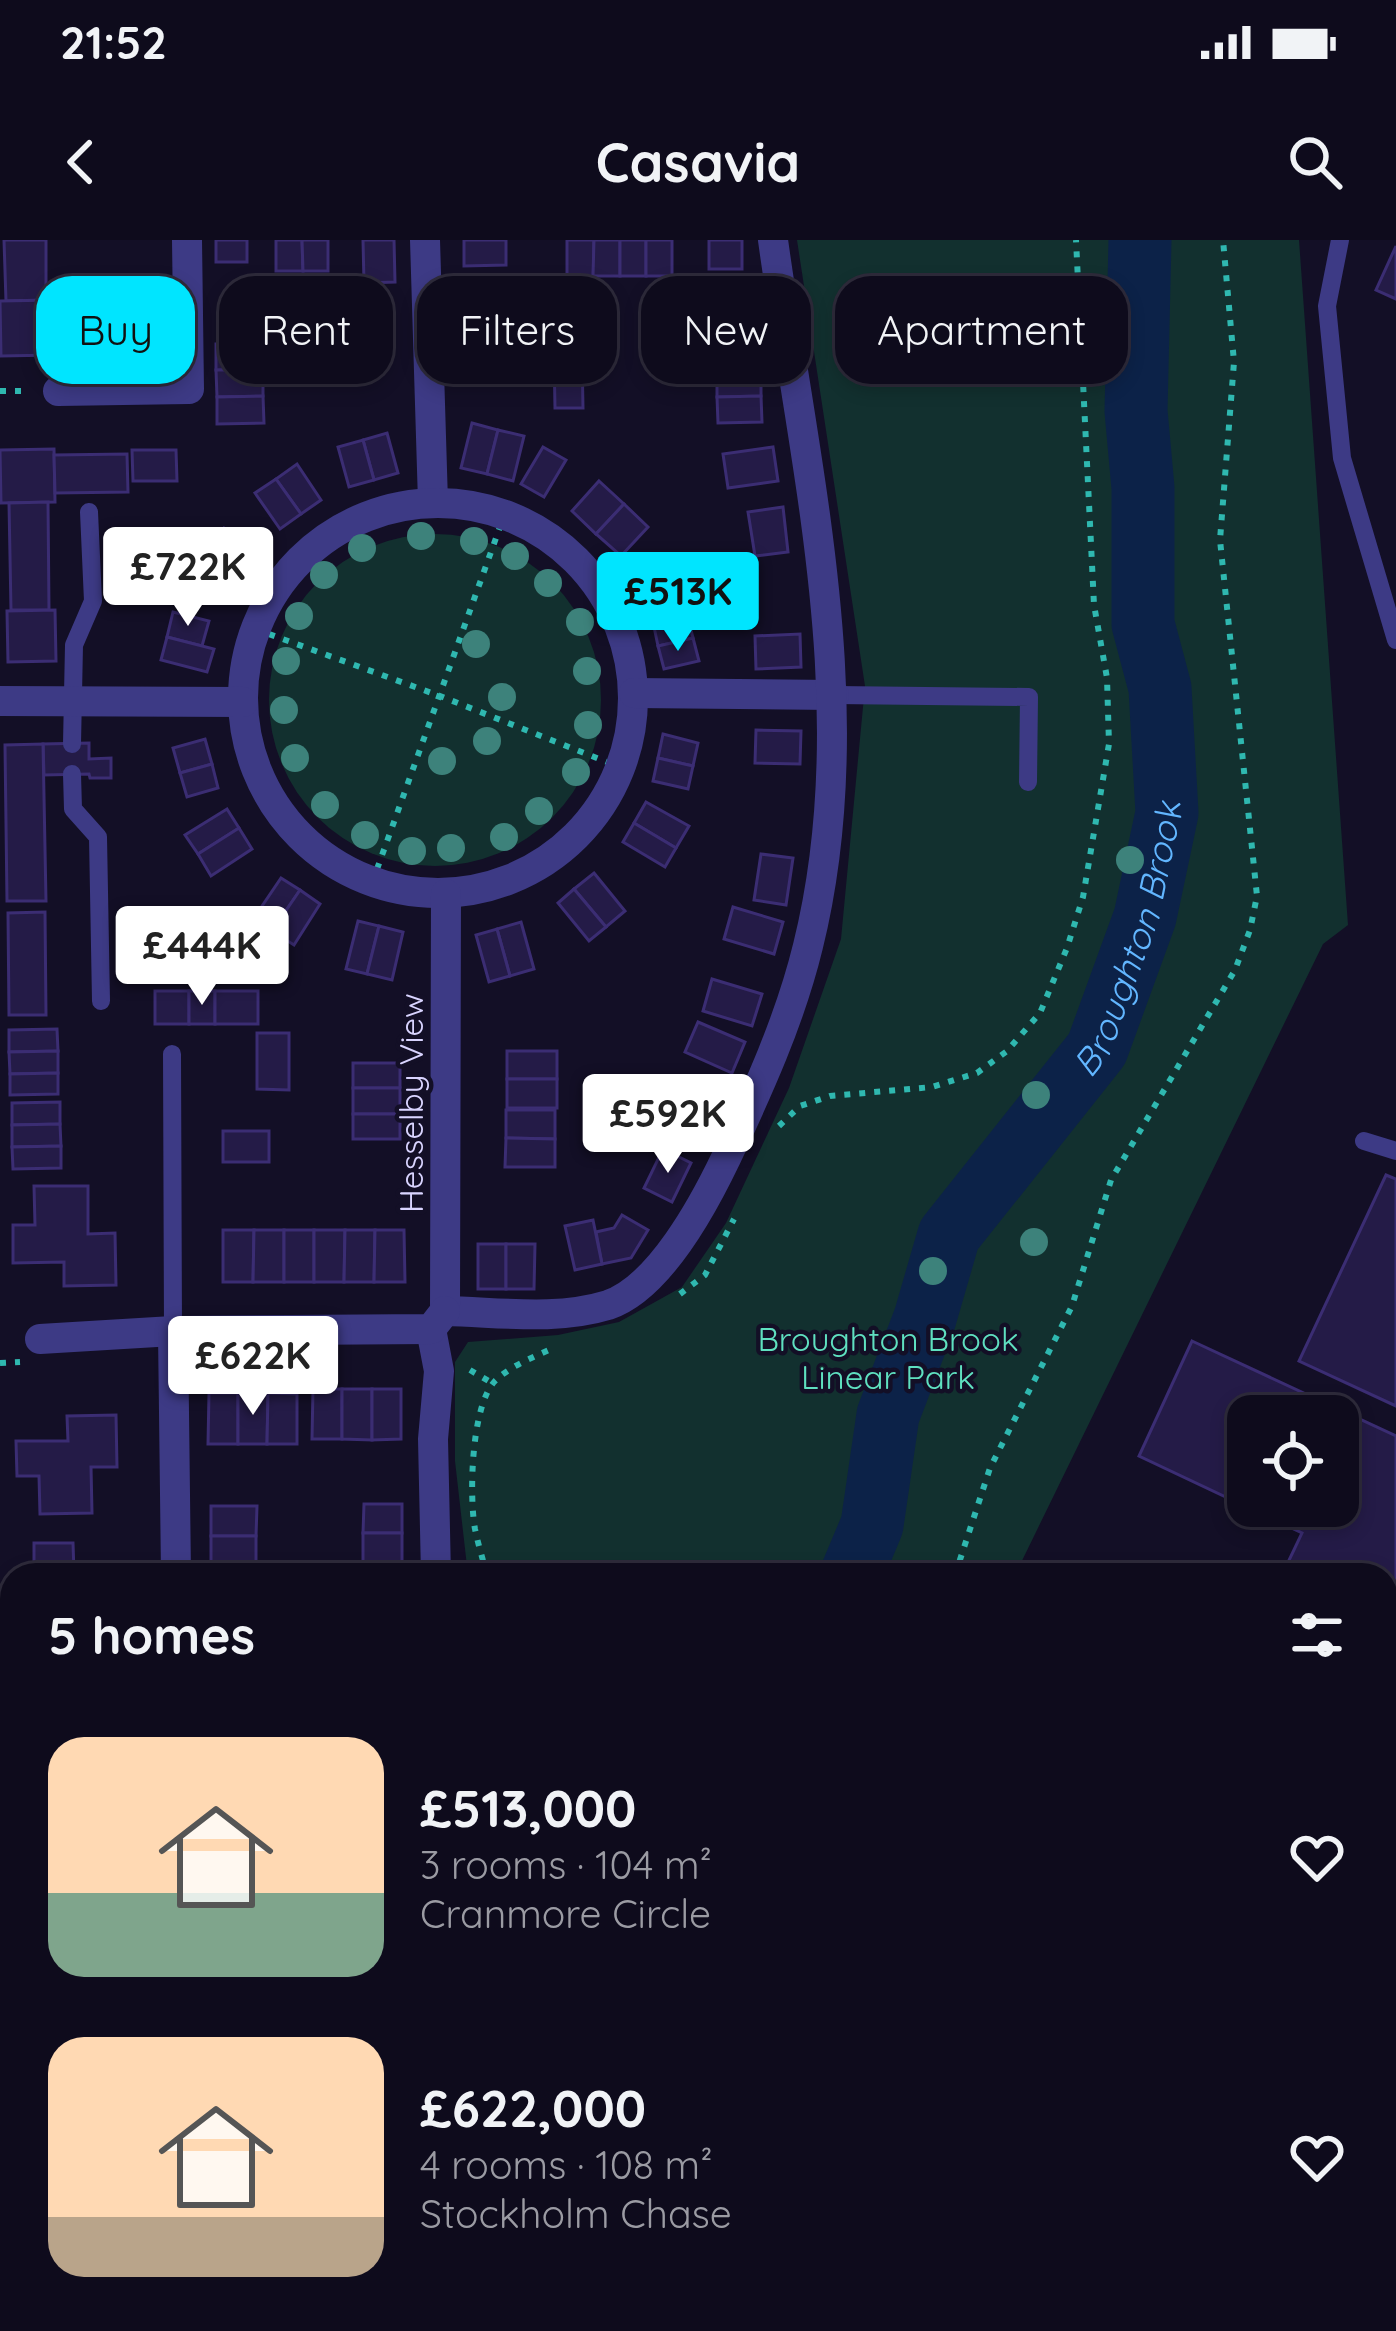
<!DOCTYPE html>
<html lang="en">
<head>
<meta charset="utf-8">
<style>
	:root { --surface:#0e0b1c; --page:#171425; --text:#f1f3f6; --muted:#9b9ba3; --line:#2e2b3b; --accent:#00e5ff }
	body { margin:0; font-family:Quicksand,sans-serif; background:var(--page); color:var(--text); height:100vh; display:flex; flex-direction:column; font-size:45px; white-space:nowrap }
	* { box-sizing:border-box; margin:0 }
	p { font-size:39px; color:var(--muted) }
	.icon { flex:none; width:66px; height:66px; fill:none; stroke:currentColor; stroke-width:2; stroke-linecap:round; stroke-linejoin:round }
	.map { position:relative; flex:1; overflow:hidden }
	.drawer { position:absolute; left:0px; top:1323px; width:1398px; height:768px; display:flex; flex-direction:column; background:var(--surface); border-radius:36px 36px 0 0; box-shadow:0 6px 18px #0003,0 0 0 3px var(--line) }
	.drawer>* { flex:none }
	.banner { position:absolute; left:36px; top:36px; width:1326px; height:108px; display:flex; gap:24px }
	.fabs { position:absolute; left:1227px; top:1155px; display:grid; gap:24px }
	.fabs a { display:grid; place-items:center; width:132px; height:132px; border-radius:24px; background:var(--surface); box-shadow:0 6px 18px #0003,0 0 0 3px var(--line); font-size:60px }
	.price { position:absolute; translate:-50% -102px; padding:0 27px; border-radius:12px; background:#fff; color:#222; font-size:39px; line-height:78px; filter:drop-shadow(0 3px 6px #0008) }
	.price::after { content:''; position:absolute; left:50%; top:72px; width:36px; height:27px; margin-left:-18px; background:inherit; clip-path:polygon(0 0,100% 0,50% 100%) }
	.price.selected { background:var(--accent); color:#111 }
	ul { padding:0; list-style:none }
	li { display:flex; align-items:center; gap:36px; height:300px; padding:0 48px }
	li span { display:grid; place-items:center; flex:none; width:336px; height:240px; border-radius:36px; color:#555 }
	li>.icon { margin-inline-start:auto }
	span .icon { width:144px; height:144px; fill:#fffc; stroke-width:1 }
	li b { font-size:51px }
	h2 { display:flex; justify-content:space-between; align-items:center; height:144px; padding:0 48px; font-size:51px }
	.chip { padding:0 42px; border-radius:36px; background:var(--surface); box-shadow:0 6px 18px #0003,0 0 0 3px var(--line); font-size:42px; line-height:108px }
	.chip.selected { background:var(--accent); color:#111 }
	.status { display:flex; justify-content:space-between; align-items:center; height:84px; padding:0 60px; background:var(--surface); direction:ltr }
	.status svg { height:33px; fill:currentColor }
	header { display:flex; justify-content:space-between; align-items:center; height:156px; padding:0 48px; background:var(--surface); font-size:54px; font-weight:800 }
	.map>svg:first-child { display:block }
	.green { fill:#12302f }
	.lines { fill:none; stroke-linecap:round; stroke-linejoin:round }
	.river { stroke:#0c2248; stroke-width:63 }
	.building { fill:#241b47; stroke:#3b2d73; stroke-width:3; fill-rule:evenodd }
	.path { stroke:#2fb8b0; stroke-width:6; stroke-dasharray:6 9; stroke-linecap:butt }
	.lane { stroke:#3d3a85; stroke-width:18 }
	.street { stroke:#3d3a85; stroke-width:30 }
	.tree { fill:#3d827b }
	.labels { text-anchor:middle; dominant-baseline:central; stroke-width:9; stroke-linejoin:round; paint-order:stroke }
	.street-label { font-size:33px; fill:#d9d4ff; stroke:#130f26 }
	.park-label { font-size:33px; fill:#5fe0c0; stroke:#130f26 }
	.water-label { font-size:36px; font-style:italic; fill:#62b6ff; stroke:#130f26 }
</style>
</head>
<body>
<div class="status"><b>21:52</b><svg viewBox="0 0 49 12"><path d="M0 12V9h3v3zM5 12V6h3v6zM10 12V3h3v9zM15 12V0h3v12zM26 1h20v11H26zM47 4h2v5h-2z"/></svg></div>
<header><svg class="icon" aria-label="back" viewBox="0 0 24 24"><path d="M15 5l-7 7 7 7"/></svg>Casavia<svg class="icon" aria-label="search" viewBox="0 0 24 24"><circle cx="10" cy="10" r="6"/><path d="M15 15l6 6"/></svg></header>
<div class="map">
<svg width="1396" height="2091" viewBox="0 0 1396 2091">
	<rect width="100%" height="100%" fill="#130f26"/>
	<g class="green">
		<path d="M797 0H1299L1348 685 1323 704 1015 1335H468L455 1221V1122L468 1102 558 1095 619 1082 682 1047 726 983 789 848 841 699 865 446Z"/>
		<circle cx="435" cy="460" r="166"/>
		<path d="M12 1760V2079H554L547 2091H11Z"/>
	</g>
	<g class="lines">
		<g class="river">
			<path id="s1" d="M851 1335 872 1285 888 1175 925 1078 949 995 1097 809 1145 677 1167 573 1160 448 1143 384V248L1136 171 1140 0"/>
			<path d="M357 2091 369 2079"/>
		</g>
	</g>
	<g class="building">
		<path d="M4 0H46V60L6 61Z"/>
		<rect x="216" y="0" width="31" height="22"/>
		<path d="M276 0H302L303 31H276Z"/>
		<path d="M302 0H328V31H303Z"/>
		<path d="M363 0H394L395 42 364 43Z"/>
		<path d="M464 0H506V25L464 26Z"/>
		<path d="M567 0H594L593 46 567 45Z"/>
		<path d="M594 0H620V36H593Z"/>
		<rect x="620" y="0" width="26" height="36"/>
		<rect x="646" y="0" width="26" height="36"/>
		<rect x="709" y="0" width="33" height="29"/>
		<path d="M1396 6V59L1376 50Z"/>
		<path d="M129 43H163L164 101 111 102 110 75H129Z"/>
		<path d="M54 60V115L1 116 0 61Z"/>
		<path d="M508 60 509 111 467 112 466 61Z"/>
		<path d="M110 68 111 110H55L54 69Z"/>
		<path d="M373 84 374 106 333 107V85Z"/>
		<path d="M263 103V130H216V104Z"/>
		<path d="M716 104H761V130L717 131Z"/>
		<path d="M374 106V129H334L333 107Z"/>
		<path d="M554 114H582L583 168H555Z"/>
		<path d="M216 130H263V156L217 157Z"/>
		<path d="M761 130V156L717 157V131Z"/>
		<path d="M263 156 264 183 217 184V157Z"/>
		<path d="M761 156 762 182 718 183 717 157Z"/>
		<path d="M472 183 498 190 487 234 461 228Z"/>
		<path d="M498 190 524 196 513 241 487 234Z"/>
		<path d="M387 193 398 233 374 240 363 200Z"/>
		<path d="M363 200 374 240 349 247 338 207Z"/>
		<path d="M543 207 566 220 544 257 521 244Z"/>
		<path d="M773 207 778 241 728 248 723 214Z"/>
		<path d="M54 209 55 262 1 263 0 210Z"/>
		<path d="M132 210H176L177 241H133Z"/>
		<path d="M127 214 128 252 55 253 54 215Z"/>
		<path d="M297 224 321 260 301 274 276 239Z"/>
		<path d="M276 239 301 274 280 289 255 253Z"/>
		<path d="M599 241 624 264 596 294 572 271Z"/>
		<path d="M48 262 49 370H11L9 263Z"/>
		<path d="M624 264 648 287 621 316 596 294Z"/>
		<path d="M783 267 788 312 755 316 748 272Z"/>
		<path d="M224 288 259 311 245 333 209 309Z"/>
		<path d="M209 309 245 333 230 354 195 331Z"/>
		<path d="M666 317 681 346 648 364 632 335Z"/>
		<path d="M55 370 56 421 8 422 7 371Z"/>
		<path d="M173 372 209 381 202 406 167 397Z"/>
		<path d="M687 374 693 398 658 406 653 382Z"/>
		<path d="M800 394 801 427 756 429 755 396Z"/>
		<path d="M167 397 214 409 207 432 161 420Z"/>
		<path d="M693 398 699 421 664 429 658 406Z"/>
		<path d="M756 490 801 491 800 524 755 523Z"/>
		<path d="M663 494 698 503 693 526 658 518Z"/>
		<path d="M205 499 212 524 180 533 173 508Z"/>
		<path d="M89 503V519L111 518V538H90L89 534 44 535 43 504Z"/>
		<path d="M43 504 46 661H7L5 505Z"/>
		<path d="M658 518 693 526 688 549 653 541Z"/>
		<path d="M212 524 218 548 187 557 180 533Z"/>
		<path d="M646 562 689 586 676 608 634 583Z"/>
		<path d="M227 569 239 588 198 614 185 595Z"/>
		<path d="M634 583 676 608 665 627 623 602Z"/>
		<path d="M239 588 252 609 211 636 198 614Z"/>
		<path d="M761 614 793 618 786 665 754 660Z"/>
		<path d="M594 633 625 671 606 687 574 649Z"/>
		<path d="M281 638 300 650 272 691 254 678Z"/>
		<path d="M574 649 606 687 589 701 558 663Z"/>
		<path d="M300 650 320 664 294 705 272 691Z"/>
		<path d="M733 667 783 682 774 714 724 699Z"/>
		<path d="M45 672 46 775H9L8 673Z"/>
		<path d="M358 681 379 686 367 734 346 729Z"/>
		<path d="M521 682 534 729 510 736 497 689Z"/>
		<path d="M379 686 403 692 392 740 367 734Z"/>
		<path d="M497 689 510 736 489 742 476 695Z"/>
		<path d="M712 739 762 754 752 786 703 771Z"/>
		<rect x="155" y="751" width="34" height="33"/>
		<rect x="189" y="751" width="26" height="33"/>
		<rect x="215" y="751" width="43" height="33"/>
		<path d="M698 782 745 802 732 833 685 812Z"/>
		<path d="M57 789 58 811 9 812V790Z"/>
		<path d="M257 793H289V850L257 849Z"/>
		<path d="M58 811V833L10 834 9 812Z"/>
		<rect x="507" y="811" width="50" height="28"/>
		<rect x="353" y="823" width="47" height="25"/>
		<path d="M58 833V854L10 855V834Z"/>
		<rect x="507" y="839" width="50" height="29"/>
		<rect x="353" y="848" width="47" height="26"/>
		<path d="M667 853 714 874 701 904 654 884Z"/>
		<path d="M60 862V884L12 885V863Z"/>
		<path d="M506 870H555V899L506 898Z"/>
		<rect x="353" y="874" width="47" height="25"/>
		<path d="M60 884 61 906 12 907V885Z"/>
		<rect x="223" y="891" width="46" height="31"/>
		<path d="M506 898 555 899V927H505Z"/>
		<path d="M61 906V928L13 929 12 907Z"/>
		<path d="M663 909 691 923 672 962 644 948Z"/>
		<path d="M1386 935 1396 939V1166L1299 1121Z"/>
		<path d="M34 946H88V994L115 993 116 1045 64 1046V1022L13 1023V985H35Z"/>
		<path d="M622 975 648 990 631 1018 602 1024 596 992 614 988Z"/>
		<path d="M593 980 602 1024 575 1030 565 986Z"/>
		<path d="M223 990H254L253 1042H223Z"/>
		<path d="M254 990H284V1042H253Z"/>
		<rect x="284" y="990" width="30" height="52"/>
		<path d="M314 990H345L344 1042H314Z"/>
		<path d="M345 990H375L374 1042H344Z"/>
		<path d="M375 990H404L405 1042H374Z"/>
		<rect x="478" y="1004" width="28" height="45"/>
		<path d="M506 1004H535L534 1049H506Z"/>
		<path d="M1192 1101 1396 1196V1392L1386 1413V1335H1282L1302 1293 1139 1216ZM1248 1176H1338V1266H1248Z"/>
		<path d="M313 1149H342V1199H312Z"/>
		<path d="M342 1149H372V1200L342 1199Z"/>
		<path d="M372 1149H401V1199L372 1200Z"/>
		<path d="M209 1153H238V1204H208Z"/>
		<path d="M238 1153H268L267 1204H238Z"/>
		<path d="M268 1153 297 1154V1204H267Z"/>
		<path d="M116 1175 117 1227H91L92 1273 40 1274 39 1236H17L16 1201H68L67 1176Z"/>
		<path d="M364 1264H402V1293H363Z"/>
		<path d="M211 1266H257L256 1296H211Z"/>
		<rect x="363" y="1293" width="39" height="30"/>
		<rect x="211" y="1296" width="45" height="30"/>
		<path d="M34 1303H73L74 1333H34Z"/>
		<path d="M756 2079H1012L1038 2091H750Z"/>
	</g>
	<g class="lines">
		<g class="path">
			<path d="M0 151H26"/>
			<path d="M255 389 440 456 622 528"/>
			<path d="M372 643 505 273"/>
			<path d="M779 886 800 866 830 856 932 847 977 833 1007 811 1040 773 1067 708 1083 657 1109 504 1107 438 1094 365 1076 0"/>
			<path d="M680 1054 705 1035 734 979"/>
			<path d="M0 1123 20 1122"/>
			<path d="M470 1130 492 1143"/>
			<path d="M487 1335C483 1320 478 1304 475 1289 469 1256 471 1166 495 1141 510 1126 534 1117 553 1108"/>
			<path d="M955 1335 990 1228 1072 1066 1111 940 1235 730 1250 690 1257 656 1220 300 1234 122 1223 0"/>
			<path d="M0 1768 12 1767"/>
			<path d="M0 1941 3 2042 0 2073"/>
			<path d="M491 2091 499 2079"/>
		</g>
		<g class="lane">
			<path d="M1340 0 1327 66 1342 218 1396 400"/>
			<path d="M834 455 1029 457 1028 542"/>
			<path d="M72 504 74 405 93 361 89 272"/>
			<path d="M72 534 73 569 98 597 101 761"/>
			<path d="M172 814 173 1091"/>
			<path d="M1364 901 1396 911"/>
			<path d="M1386 1456 1396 1460"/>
			<path d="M1386 1795 1396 1799"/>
			<path d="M1386 1995 1396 1975"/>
			<path d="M1340 2091 1346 2079"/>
		</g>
		<g class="street">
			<path d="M425 0 433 262"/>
			<path d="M58 151 189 149 187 0"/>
			<circle cx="438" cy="458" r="195"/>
			<path d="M634 453 834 455"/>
			<path d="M0 461 243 462"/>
			<path d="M445 1071C499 1072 556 1081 608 1065 659 1048 704 964 726 918 758 850 790 780 808 706 866 472 805 232 773 0"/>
			<path d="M445 1071 446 654"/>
			<path d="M431 1089 439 1131 433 1199 436 1335"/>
			<path d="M40 1099 173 1091"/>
			<path d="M176 1335 173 1091 431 1089 445 1071"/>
			<path d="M0 1721H12"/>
			<path d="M1386 1725 1396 1703"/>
			<path d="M1214 2091 1219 2079"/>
		</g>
	</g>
	<g class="tree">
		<circle cx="421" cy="296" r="14"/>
		<circle cx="474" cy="301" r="14"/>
		<circle cx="362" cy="308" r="14"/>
		<circle cx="515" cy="316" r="14"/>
		<circle cx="324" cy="335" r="14"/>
		<circle cx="548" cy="343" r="14"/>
		<circle cx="299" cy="376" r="14"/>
		<circle cx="580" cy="382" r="14"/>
		<circle cx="476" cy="404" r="14"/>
		<circle cx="286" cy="421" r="14"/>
		<circle cx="587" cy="431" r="14"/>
		<circle cx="502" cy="457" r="14"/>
		<circle cx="284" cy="470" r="14"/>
		<circle cx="588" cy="485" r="14"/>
		<circle cx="487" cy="501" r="14"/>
		<circle cx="295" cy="518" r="14"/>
		<circle cx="442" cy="521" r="14"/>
		<circle cx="576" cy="532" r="14"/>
		<circle cx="325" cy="565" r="14"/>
		<circle cx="539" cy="571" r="14"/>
		<circle cx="365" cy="595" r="14"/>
		<circle cx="504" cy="597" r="14"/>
		<circle cx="451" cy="608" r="14"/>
		<circle cx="412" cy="611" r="14"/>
		<circle cx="1130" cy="620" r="14"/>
		<circle cx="1036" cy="855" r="14"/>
		<circle cx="1034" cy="1002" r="14"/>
		<circle cx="933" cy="1031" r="14"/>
	</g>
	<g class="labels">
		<g class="street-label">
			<text transform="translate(410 863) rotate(-90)">Hesselby View</text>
		</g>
		<g class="park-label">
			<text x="888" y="1098">Broughton Brook<tspan x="888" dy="38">Linear Park</tspan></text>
		</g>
		<g class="water-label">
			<text stroke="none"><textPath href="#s1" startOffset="708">Broughton Brook</textPath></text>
		</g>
	</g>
</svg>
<div class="fabs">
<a><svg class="icon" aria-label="locate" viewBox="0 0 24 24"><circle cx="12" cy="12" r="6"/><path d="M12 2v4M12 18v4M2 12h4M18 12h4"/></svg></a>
</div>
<b class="price" style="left:188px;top:389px">£722K</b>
<b class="price selected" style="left:678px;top:414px">£513K</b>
<b class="price" style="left:202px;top:768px">£444K</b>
<b class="price" style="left:668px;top:936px">£592K</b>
<b class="price" style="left:253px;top:1178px">£622K</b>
<div class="banner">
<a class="chip selected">Buy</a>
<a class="chip">Rent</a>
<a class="chip">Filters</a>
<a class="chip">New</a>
<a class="chip">Apartment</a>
</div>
<section class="drawer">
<h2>5 homes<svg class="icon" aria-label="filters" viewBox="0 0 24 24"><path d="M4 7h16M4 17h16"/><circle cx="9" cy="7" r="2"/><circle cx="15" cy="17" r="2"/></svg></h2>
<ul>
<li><span style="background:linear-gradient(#ffd9b3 65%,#7fa58c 0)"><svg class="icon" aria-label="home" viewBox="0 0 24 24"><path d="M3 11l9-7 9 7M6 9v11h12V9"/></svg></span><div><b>£513,000</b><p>3 rooms · 104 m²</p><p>Cranmore Circle</p></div><svg class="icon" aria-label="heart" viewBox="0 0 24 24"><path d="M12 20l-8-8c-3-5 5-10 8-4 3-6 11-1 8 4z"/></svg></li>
<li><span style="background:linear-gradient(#ffd9b3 75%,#b9a48a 0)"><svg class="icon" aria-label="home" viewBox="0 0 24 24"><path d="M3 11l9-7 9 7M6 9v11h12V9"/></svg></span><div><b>£622,000</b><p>4 rooms · 108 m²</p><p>Stockholm Chase</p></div><svg class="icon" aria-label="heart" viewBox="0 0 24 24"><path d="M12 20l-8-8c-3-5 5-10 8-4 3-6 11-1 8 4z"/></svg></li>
</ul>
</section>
</div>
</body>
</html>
